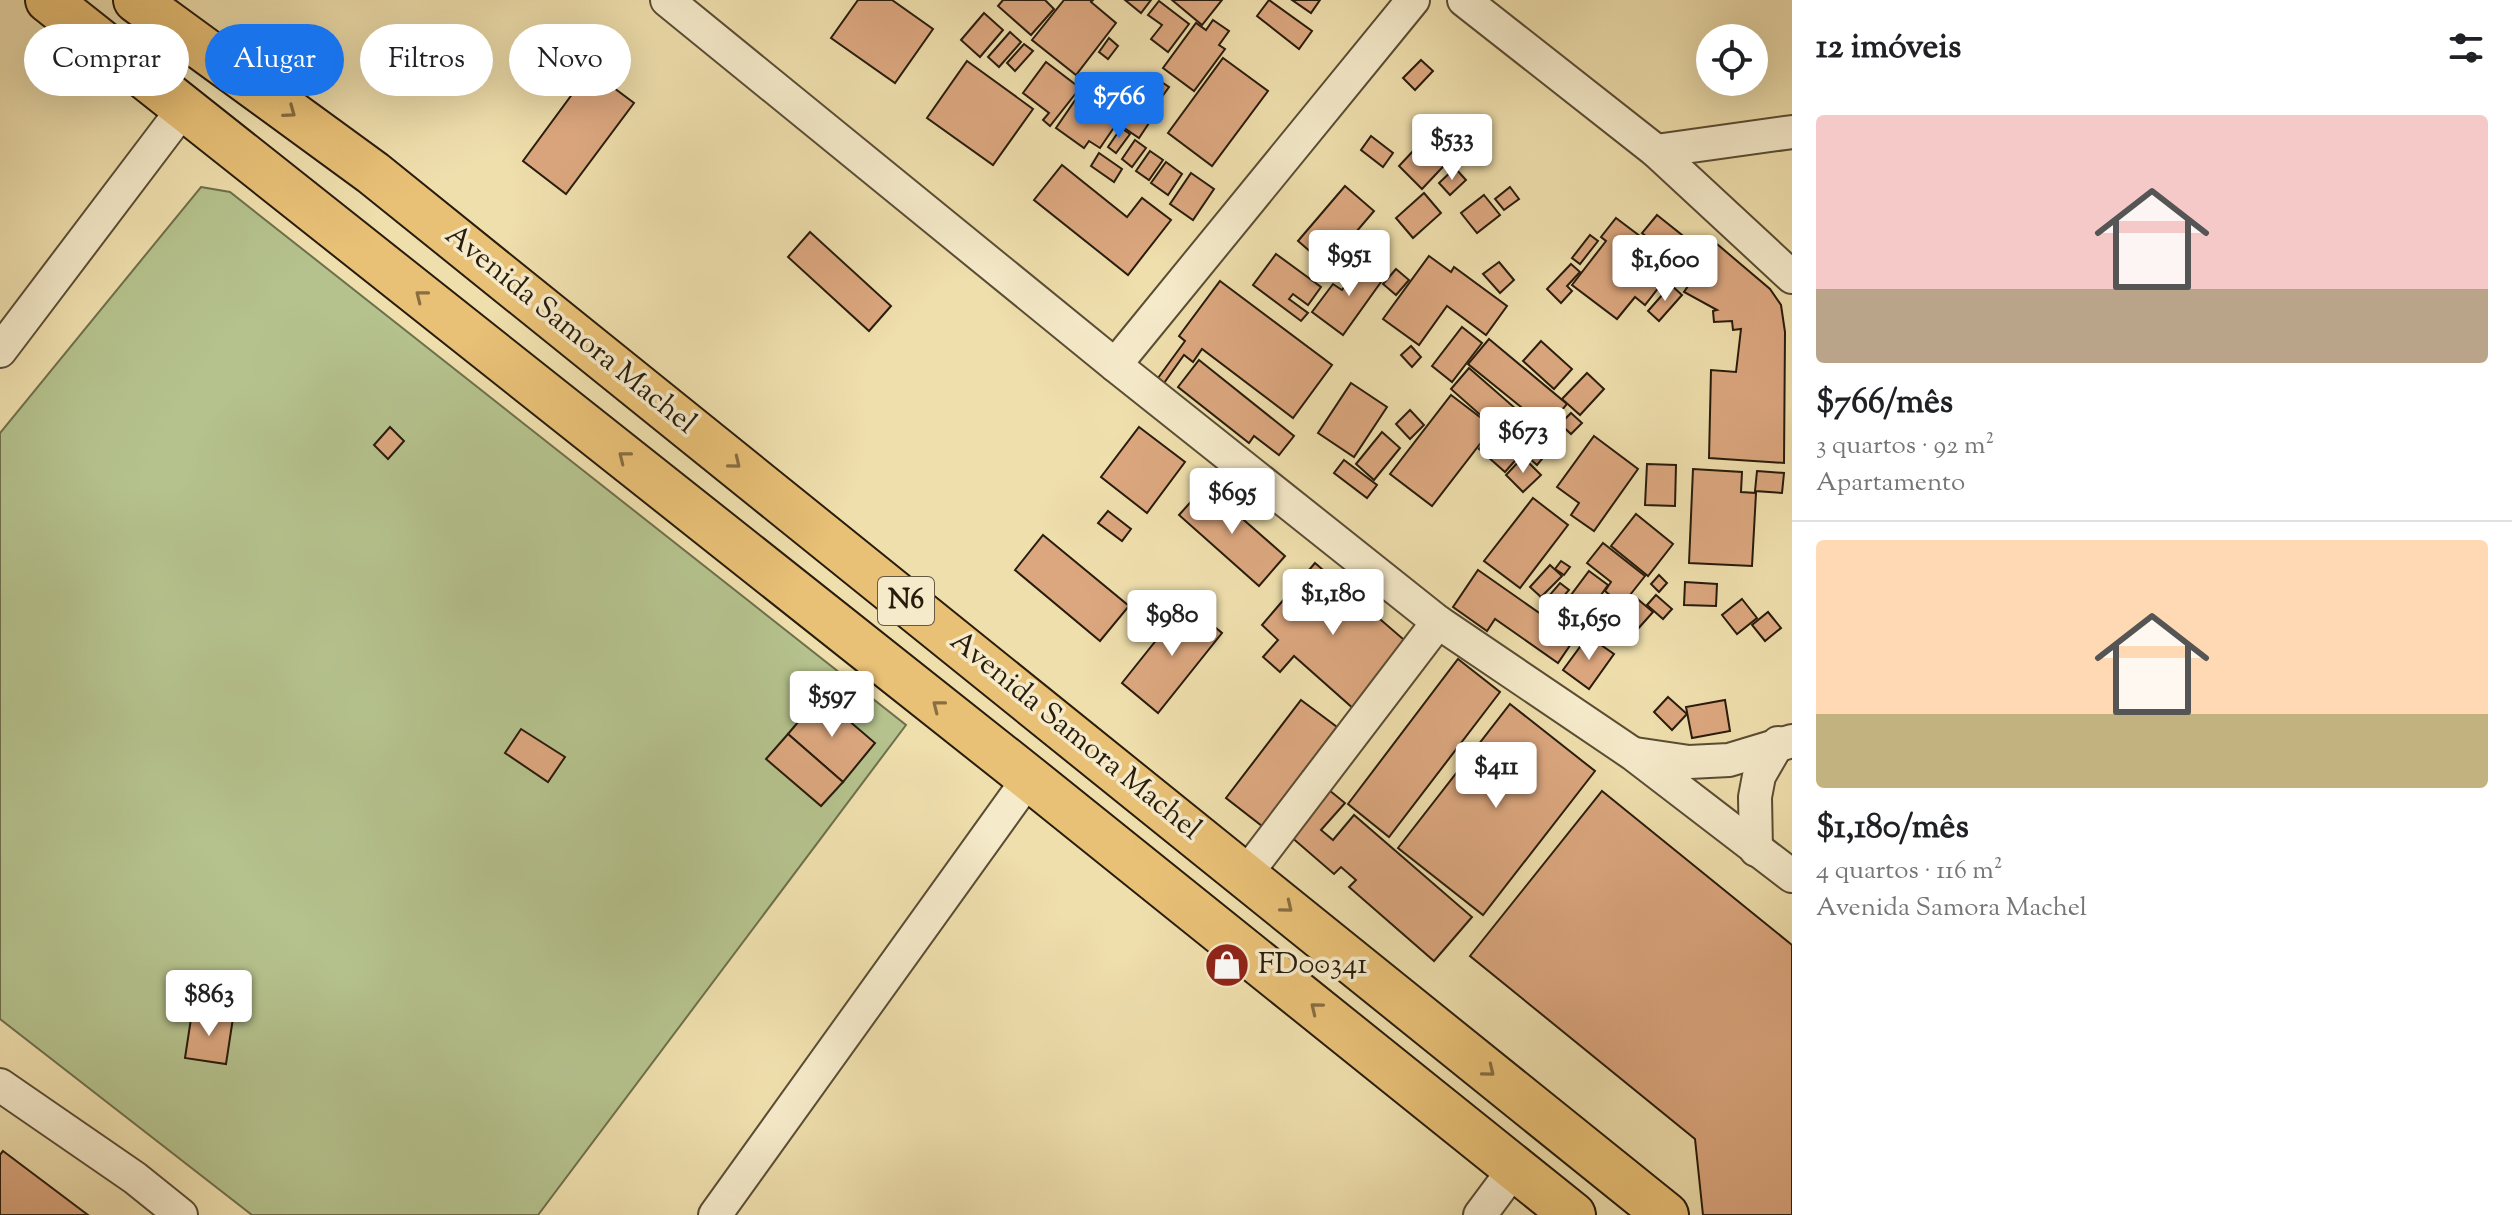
<!DOCTYPE html>
<html lang="pt">
<head>
<meta charset="utf-8">
<style>
	:root { --surface:#fff; --page:#f6f6f6; --text:#202124; --muted:#757577; --line:#e0e0e0; --accent:#1a73e8 }
	body { margin:0; font-family:"Sorts Mill Goudy",serif; background:var(--page); color:var(--text); height:100vh; display:flex; flex-direction:column; font-size:30px; white-space:nowrap }
	* { box-sizing:border-box; margin:0 }
	p { font-size:26px; color:var(--muted) }
	.icon { flex:none; width:44px; height:44px; fill:none; stroke:currentColor; stroke-width:2; stroke-linecap:round; stroke-linejoin:round }
	.map { position:relative; flex:1; overflow:hidden }
	.panel { display:flex; flex-direction:column; background:var(--surface); width:720px }
	.panel>* { flex:none }
	.top-card { position:absolute; left:24px; top:24px; width:760px; height:72px; display:flex; gap:16px }
	.buttons { position:absolute; left:1696px; top:24px; display:grid; gap:16px }
	.buttons a { display:grid; place-items:center; width:72px; height:72px; border-radius:50%; background:var(--surface); box-shadow:0 8px 32px #0002; font-size:40px }
	.price { position:absolute; translate:-50% -68px; padding:0 18px; border-radius:8px; background:#fff; color:#222; font-size:26px; line-height:52px; filter:drop-shadow(0 2px 4px #0008) }
	.price::after { content:''; position:absolute; left:50%; top:48px; width:24px; height:18px; margin-left:-12px; background:inherit; clip-path:polygon(0 0,100% 0,50% 100%) }
	.price.current { background:var(--accent); color:#fff }
	ul { padding:0; list-style:none }
	li { display:grid; align-content:center; gap:16px; height:424px; padding:0 24px }
	li+li { border-top:2px solid var(--line) }
	li span { display:grid; place-items:center; height:248px; border-radius:8px; color:#555 }
	li>.icon { margin-inline-start:auto }
	span .icon { width:144px; height:144px; fill:#fffc; stroke-width:1 }
	li b { font-size:34px }
	h2 { display:flex; justify-content:space-between; align-items:center; height:96px; padding:0 24px; font-size:34px }
	.tag { padding:0 28px; border-radius:36px; background:var(--surface); box-shadow:0 8px 32px #0002; font-size:28px; line-height:72px }
	.tag.current { background:var(--accent); color:#fff }
	main { display:flex; flex:1; min-height:0 }
	.map>svg:first-child { display:block }
	.green { fill:#b5c28d; stroke:#6e6f4c; stroke-width:2 }
	.building { fill:#dca77f; stroke:#281c0c; stroke-width:2 }
	.lines { fill:none; stroke-linecap:round; stroke-linejoin:round }
	.street-casing { stroke:#5a4d34; stroke-width:36 }
	.highway-casing { stroke:#281c0c; stroke-width:48 }
	.street { stroke:#f5eaca; stroke-width:32 }
	.highway { stroke:#e8c076; stroke-width:44 }
	.oneway { stroke:#886e41 }
	.labels { text-anchor:middle; dominant-baseline:central; stroke-width:7; stroke-linejoin:round; paint-order:stroke }
	.shield { fill:#f5eaca; stroke:#665a45; stroke-width:2 }
	.shield-label { font-size:28px; font-weight:bold; fill:#281c0c }
	.street-label { font-size:30px; fill:#281c0c; stroke:#f5eaca }
	.poi-label { font-size:30px; fill:#281c0c; stroke:#f5eaca; text-anchor:start }
</style>
</head>
<body>
<main>
<div class="map">
<svg width="1792" height="1215" viewBox="0 0 1792 1215">
	<rect width="100%" height="100%" fill="#efdfad"/>
	<filter id="stains"><feTurbulence type="fractalNoise" baseFrequency=".0025" numOctaves="4"/><feColorMatrix values="0 0 0 0 .2 0 0 0 0 .09 0 0 0 0 .02 0 0 0 .5 -.17"/></filter>
	<radialGradient id="worn" r=".72"><stop offset=".6" stop-color="#630" stop-opacity="0"/><stop offset="1" stop-color="#630" stop-opacity=".3"/></radialGradient>
	<path class="green" d="M201 187 230 192 906 725 538 1215H252L0 1019V433Z"/>
	<g class="building">
		<path d="M858 0H892L933 29 895 83 831 38Z"/>
		<path d="M1003 0H1045L1054 9 1031 35 998 6Z"/>
		<path d="M1064 0H1093L1091 2 1116 23 1076 75 1032 40Z"/>
		<path d="M1125 0H1151L1141 13Z"/>
		<path d="M1172 0H1222L1202 25Z"/>
		<path d="M1269 0 1312 31 1299 49 1257 16Z"/>
		<path d="M1292 0H1320L1311 13Z"/>
		<path d="M1159 1 1189 24 1168 52 1151 39 1162 25 1148 15Z"/>
		<path d="M984 13 1003 30 980 57 961 40Z"/>
		<path d="M1213 20 1229 31 1219 45 1225 49 1194 91 1163 68 1196 23 1206 30Z"/>
		<path d="M1010 32 1021 42 999 67 988 57Z"/>
		<path d="M1109 38 1118 46 1108 59 1099 52Z"/>
		<path d="M1024 44 1033 51 1015 71 1007 63Z"/>
		<path d="M1223 58 1268 91 1212 166 1168 133Z"/>
		<path d="M1421 60 1433 71 1415 90 1403 78Z"/>
		<path d="M967 61 1033 109 993 165 927 118Z"/>
		<path d="M1046 62 1080 88 1050 126 1043 120 1049 113 1023 93Z"/>
		<path d="M590 70 634 103 566 194 523 161Z"/>
		<path d="M1148 73 1169 87 1159 101 1138 87Z"/>
		<path d="M1078 96 1117 123 1100 148 1089 141 1084 148 1056 128Z"/>
		<path d="M1133 99 1155 114 1139 138 1117 123Z"/>
		<path d="M1121 128 1130 134 1116 153 1108 147Z"/>
		<path d="M1429 134 1453 156 1422 189 1399 166Z"/>
		<path d="M1371 136 1393 153 1383 167 1361 150Z"/>
		<path d="M1135 140 1146 148 1132 167 1122 159Z"/>
		<path d="M1150 151 1163 160 1149 180 1136 171Z"/>
		<path d="M1099 153 1122 169 1114 182 1091 166Z"/>
		<path d="M1166 162 1182 174 1168 195 1151 183Z"/>
		<path d="M1062 165 1127 217 1142 198 1171 220 1128 275 1034 200Z"/>
		<path d="M1455 168 1466 180 1450 195 1439 183Z"/>
		<path d="M1191 173 1214 189 1193 220 1170 204Z"/>
		<path d="M1345 186 1374 211 1327 266 1298 241Z"/>
		<path d="M1510 187 1519 199 1504 210 1495 199Z"/>
		<path d="M1424 193 1441 213 1413 238 1396 218Z"/>
		<path d="M1484 195 1500 215 1477 233 1461 213Z"/>
		<path d="M1657 215 1682 235 1667 254 1642 233Z"/>
		<path d="M1616 218 1677 264 1645 305 1635 297 1617 319 1572 285 1606 241 1601 237Z"/>
		<path d="M810 232 891 306 869 331 788 257Z"/>
		<path d="M1590 235 1598 241 1580 264 1572 258Z"/>
		<path d="M1717 244 1770 289 1781 305 1785 332 1784 463 1709 458 1711 370 1736 372 1741 329 1733 330 1732 321 1714 322 1713 311 1717 310 1684 292Z"/>
		<path d="M1276 254 1321 287 1308 305 1293 294 1289 299 1308 313 1301 321 1253 285Z"/>
		<path d="M1429 256 1451 272 1454 267 1507 306 1486 335 1447 306 1419 345 1383 319Z"/>
		<path d="M1364 259 1386 275 1343 335 1312 312 1333 284 1342 290Z"/>
		<path d="M1499 262 1514 280 1500 293 1483 274Z"/>
		<path d="M1571 264 1580 272 1567 286 1572 291 1561 303 1547 289Z"/>
		<path d="M1396 269 1409 280 1396 295 1383 284Z"/>
		<path d="M1220 281 1332 365 1293 418 1202 349 1193 362 1184 355 1164 383 1158 378 1185 341 1179 336Z"/>
		<path d="M1671 285 1682 295 1659 321 1648 311Z"/>
		<path d="M1462 327 1482 343 1452 382 1432 366Z"/>
		<path d="M1489 339 1567 404 1547 428 1468 364Z"/>
		<path d="M1541 341 1572 369 1554 389 1523 361Z"/>
		<path d="M1411 346 1421 357 1412 367 1401 355Z"/>
		<path d="M1199 360 1294 436 1279 455 1254 436 1249 443 1178 387Z"/>
		<path d="M1469 368 1555 443 1537 465 1451 389Z"/>
		<path d="M1587 373 1604 389 1580 415 1562 399Z"/>
		<path d="M1351 383 1387 407 1354 457 1318 433Z"/>
		<path d="M1451 395 1493 427 1432 506 1390 474Z"/>
		<path d="M1410 410 1424 425 1410 439 1396 424Z"/>
		<path d="M1571 413 1582 423 1571 434 1560 424Z"/>
		<path d="M390 427 404 441 388 459 374 445Z"/>
		<path d="M1139 427 1185 462 1147 513 1101 477Z"/>
		<path d="M1382 432 1400 448 1374 480 1356 464Z"/>
		<path d="M1494 432 1520 455 1505 472 1479 449Z"/>
		<path d="M1594 436 1638 469 1594 531 1571 515 1579 503 1557 487Z"/>
		<path d="M1523 457 1541 475 1523 492 1506 475Z"/>
		<path d="M1344 460 1377 485 1367 498 1334 473Z"/>
		<path d="M1647 464 1676 465 1675 506 1645 505Z"/>
		<path d="M1693 469 1742 472 1741 492 1756 493 1752 566 1689 563Z"/>
		<path d="M1757 471 1784 473 1782 493 1755 491Z"/>
		<path d="M1205 486 1285 556 1259 586 1179 515Z"/>
		<path d="M1533 498 1568 525 1520 588 1484 561Z"/>
		<path d="M1108 511 1131 529 1122 541 1098 523Z"/>
		<path d="M1636 514 1673 544 1648 576 1611 546Z"/>
		<path d="M1043 535 1129 606 1100 641 1015 570Z"/>
		<path d="M1603 543 1645 576 1622 605 1605 591 1611 582 1587 563Z"/>
		<path d="M1561 561 1570 567 1564 575 1555 569Z"/>
		<path d="M1315 563 1410 645 1355 710 1294 656 1280 672 1263 657 1278 640 1262 625Z"/>
		<path d="M1550 565 1562 576 1541 597 1530 587Z"/>
		<path d="M1478 570 1575 638 1558 663 1495 619 1487 631 1453 607Z"/>
		<path d="M1589 571 1608 585 1601 595 1620 609 1597 640 1559 611Z"/>
		<path d="M1659 575 1667 583 1659 592 1651 584Z"/>
		<path d="M1685 582 1717 584 1716 606 1684 605Z"/>
		<path d="M1560 583 1569 590 1551 611 1542 604Z"/>
		<path d="M1656 595 1672 609 1663 619 1647 605Z"/>
		<path d="M1634 596 1653 612 1636 631 1618 616Z"/>
		<path d="M1742 599 1757 618 1737 634 1722 615Z"/>
		<path d="M1186 603 1222 633 1158 713 1122 683Z"/>
		<path d="M1768 612 1781 628 1765 641 1752 625Z"/>
		<path d="M1588 636 1614 654 1589 689 1563 670Z"/>
		<path d="M1458 659 1500 692 1389 837 1348 804Z"/>
		<path d="M820 696 875 743 843 782 788 734Z"/>
		<path d="M1668 697 1687 714 1672 730 1654 712Z"/>
		<path d="M1301 700 1337 727 1262 826 1226 798Z"/>
		<path d="M1725 700 1730 731 1692 738 1686 707Z"/>
		<path d="M1510 704 1595 771 1483 915 1398 848Z"/>
		<path d="M521 729 565 757 548 782 505 753Z"/>
		<path d="M788 734 843 782 821 806 766 759Z"/>
		<path d="M1329 790 1345 803 1321 830 1333 840 1354 815 1472 917 1434 961 1349 887 1356 880 1341 867 1334 874 1290 836Z"/>
		<path d="M1602 791 1792 945V1215H1703L1695 1139 1470 956Z"/>
		<path d="M192 1012 233 1018 226 1064 185 1058Z"/>
		<path d="M3 1151 88 1215H0V1155Z"/>
	</g>
	<g class="lines">
		<g class="street-casing">
			<g id="street">
				<path d="M667 0 1115 365 1438 622 1633 754 1792 876"/>
				<path d="M1464 0 1656 151 1792 277"/>
				<path d="M1656 151 1792 132"/>
				<path d="M0 351 184 108"/>
				<path d="M1115 365 1413 0"/>
				<path d="M1635 754 1689 762 1729 760 1792 741"/>
				<path d="M1756 850 1755 797 1759 776 1778 743"/>
				<path d="M1246 874 1438 622"/>
				<path d="M0 1085 135 1178 181 1215"/>
				<path d="M715 1215 1029 778"/>
				<path d="M1480 1215 1515 1168"/>
			</g>
		</g>
		<g class="highway-casing">
			<g id="highway">
				<path d="M48 0 1029 778 1573 1215"/>
				<path d="M136 0 373 173 1666 1215"/>
			</g>
		</g>
		<use href="#street" class="street"/>
		<use href="#highway" class="highway"/>
	</g>
	<defs><path id="oneway-chevron" d="M-2-3.5L2.5 0L-2 3.5" fill="none" stroke-width="1.6" stroke-linecap="round" stroke-linejoin="round" transform="scale(2)"/></defs>
	<g class="oneway">
		<use href="#oneway-chevron" transform="translate(290 112) rotate(36)"/>
		<use href="#oneway-chevron" transform="translate(421 296) rotate(-142)"/>
		<use href="#oneway-chevron" transform="translate(624 457) rotate(-142)"/>
		<use href="#oneway-chevron" transform="translate(735 463) rotate(39)"/>
		<use href="#oneway-chevron" transform="translate(938 706) rotate(-142)"/>
		<use href="#oneway-chevron" transform="translate(1287 907) rotate(39)"/>
		<use href="#oneway-chevron" transform="translate(1316 1008) rotate(-141)"/>
		<use href="#oneway-chevron" transform="translate(1489 1071) rotate(39)"/>
	</g>
	<defs>
		<g id="shop-disc" transform="scale(2.3)"><circle r="9.5" fill="#8f2418" stroke="#f5eaca"/><path d="M-5-2.5h2.3a2.7 3.5 0 0 1 5.4 0H5L5.5 6h-11ZM-1.5-2.5h3a1.5 2.3 0 0 0-3 0Z" fill="#fff"/></g>
	</defs>
	<g fill-rule="evenodd">
		<use href="#shop-disc" x="1227" y="965"/>
	</g>
	<g class="labels">
		<rect class="shield" x="878" y="577" width="56" height="48" rx="6"/>
		<g class="shield-label">
			<text x="906" y="601">N6</text>
		</g>
		<g class="street-label">
			<text transform="translate(570 330) rotate(39)">Avenida Samora Machel</text>
			<text transform="translate(1075 736) rotate(39)">Avenida Samora Machel</text>
		</g>
		<g class="poi-label">
			<text x="1258" y="965">FD00341</text>
		</g>
	</g>
	<rect width="100%" height="100%" filter="url(#stains)"/>
	<rect width="100%" height="100%" fill="url(#worn)"/>
</svg>
<div class="buttons">
<a><svg class="icon" aria-label="locate" viewBox="0 0 24 24"><circle cx="12" cy="12" r="6"/><path d="M12 2v4M12 18v4M2 12h4M18 12h4"/></svg></a>
</div>
<b class="price current" style="left:1119px;top:140px">$766</b>
<b class="price" style="left:1452px;top:182px">$533</b>
<b class="price" style="left:1349px;top:298px">$951</b>
<b class="price" style="left:1665px;top:303px">$1,600</b>
<b class="price" style="left:1523px;top:475px">$673</b>
<b class="price" style="left:1232px;top:536px">$695</b>
<b class="price" style="left:1333px;top:637px">$1,180</b>
<b class="price" style="left:1172px;top:658px">$980</b>
<b class="price" style="left:1589px;top:662px">$1,650</b>
<b class="price" style="left:832px;top:739px">$597</b>
<b class="price" style="left:1496px;top:810px">$411</b>
<b class="price" style="left:209px;top:1038px">$863</b>
<div class="top-card">
<a class="tag">Comprar</a>
<a class="tag current">Alugar</a>
<a class="tag">Filtros</a>
<a class="tag">Novo</a>
</div>
</div>
<section class="panel">
<h2>12 imóveis<svg class="icon" aria-label="filters" viewBox="0 0 24 24"><path d="M4 7h16M4 17h16"/><circle cx="9" cy="7" r="2"/><circle cx="15" cy="17" r="2"/></svg></h2>
<ul>
<li><span style="background:linear-gradient(#f6c9c9 70%,#b9a48a 0)"><svg class="icon" aria-label="home" viewBox="0 0 24 24"><path d="M3 11l9-7 9 7M6 9v11h12V9"/></svg></span><div><b>$766/mês</b><p>3 quartos · 92 m²</p><p>Apartamento</p></div></li>
<li><span style="background:linear-gradient(#ffd9b3 70%,#c2b280 0)"><svg class="icon" aria-label="home" viewBox="0 0 24 24"><path d="M3 11l9-7 9 7M6 9v11h12V9"/></svg></span><div><b>$1,180/mês</b><p>4 quartos · 116 m²</p><p>Avenida Samora Machel</p></div></li>
</ul>
</section>
</main>
</body>
</html>
